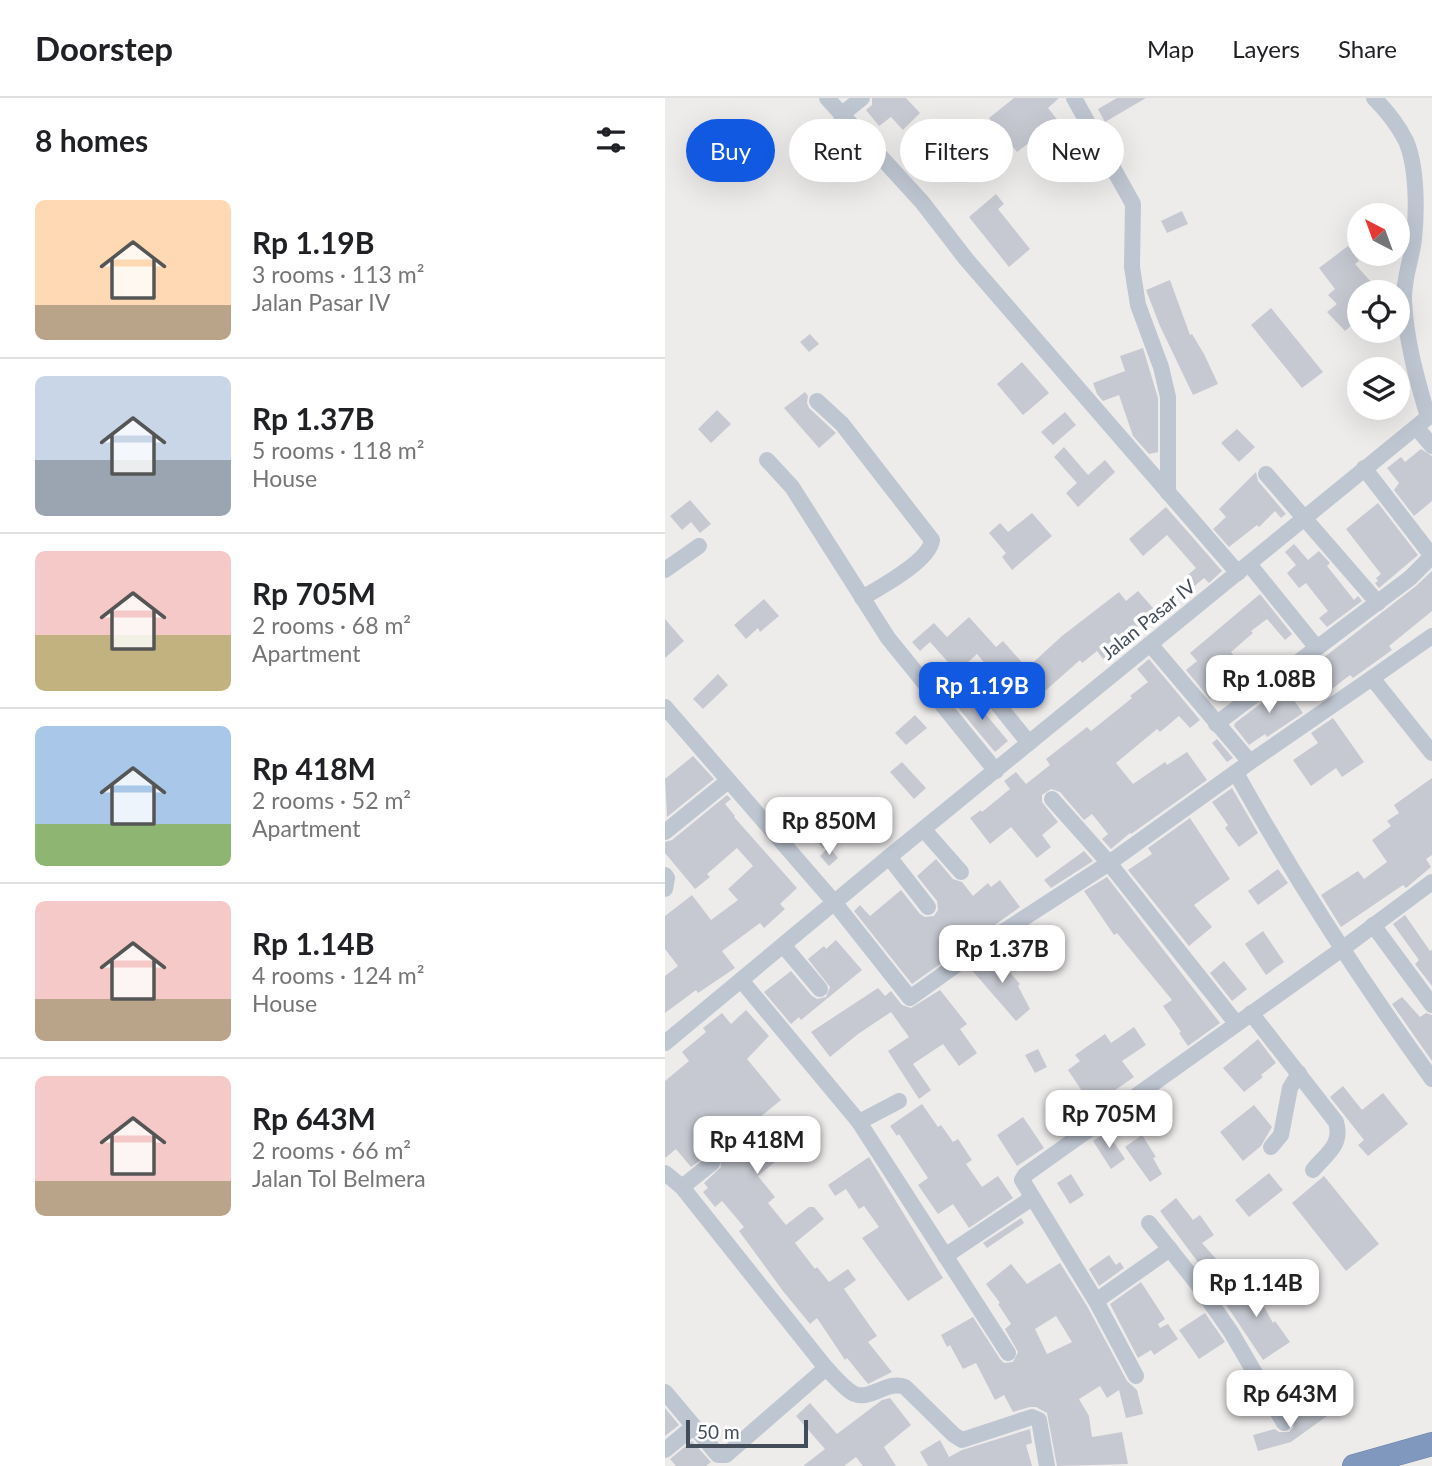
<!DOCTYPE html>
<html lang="en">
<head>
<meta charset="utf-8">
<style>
	:root { --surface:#fff; --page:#f2f2f2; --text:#202124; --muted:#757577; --line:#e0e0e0; --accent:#1259e2 }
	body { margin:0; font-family:Lato,sans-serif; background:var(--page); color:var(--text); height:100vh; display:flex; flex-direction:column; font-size:26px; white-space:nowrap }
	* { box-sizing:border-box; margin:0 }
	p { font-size:23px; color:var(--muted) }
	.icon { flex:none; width:38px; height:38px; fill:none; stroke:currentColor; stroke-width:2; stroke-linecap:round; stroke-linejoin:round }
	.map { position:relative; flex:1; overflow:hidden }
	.side { display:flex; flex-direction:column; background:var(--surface); width:665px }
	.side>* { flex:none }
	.top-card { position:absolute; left:21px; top:21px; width:640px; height:63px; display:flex; gap:14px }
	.needle { width:46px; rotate:319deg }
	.buttons { position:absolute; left:682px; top:105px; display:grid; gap:14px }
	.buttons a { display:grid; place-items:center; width:63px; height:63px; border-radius:50%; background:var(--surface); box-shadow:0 7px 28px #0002; font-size:35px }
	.scale { position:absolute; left:21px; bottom:18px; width:122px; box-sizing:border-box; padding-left:7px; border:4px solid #434d59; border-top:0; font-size:19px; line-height:24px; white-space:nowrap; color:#434d59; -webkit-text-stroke:5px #fff; paint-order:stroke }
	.price { position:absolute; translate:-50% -60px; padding:0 16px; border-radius:14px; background:#fff; color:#222; font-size:23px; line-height:46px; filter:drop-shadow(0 2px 4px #0008) }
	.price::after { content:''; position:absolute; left:50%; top:42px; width:21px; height:16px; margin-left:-10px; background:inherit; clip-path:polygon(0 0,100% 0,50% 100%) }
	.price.active { background:var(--accent); color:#fff }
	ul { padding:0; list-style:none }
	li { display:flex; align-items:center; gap:21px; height:175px; padding:0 35px }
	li+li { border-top:2px solid var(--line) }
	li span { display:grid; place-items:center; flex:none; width:196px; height:140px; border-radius:10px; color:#555 }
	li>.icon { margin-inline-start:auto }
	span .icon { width:84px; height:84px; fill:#fffc; stroke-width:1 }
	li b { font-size:30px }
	h2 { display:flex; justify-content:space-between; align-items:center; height:84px; padding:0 35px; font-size:30px }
	.chip { padding:0 24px; border-radius:32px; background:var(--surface); box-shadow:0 7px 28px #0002; font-size:24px; line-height:63px }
	.chip.active { background:var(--accent); color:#fff }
	header { display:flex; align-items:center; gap:42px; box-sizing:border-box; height:98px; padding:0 35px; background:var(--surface); border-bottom:2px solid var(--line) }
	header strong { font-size:33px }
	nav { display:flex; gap:38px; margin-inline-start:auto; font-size:24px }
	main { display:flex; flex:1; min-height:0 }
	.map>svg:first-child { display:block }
	.building { fill:#c7c9d2; fill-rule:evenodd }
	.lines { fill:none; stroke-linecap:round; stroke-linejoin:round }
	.highway-casing { stroke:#6c83a9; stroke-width:24 }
	.minor { stroke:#bec6d2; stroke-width:16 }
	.highway { stroke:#8098bd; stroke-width:23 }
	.labels { text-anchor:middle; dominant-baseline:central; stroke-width:7; stroke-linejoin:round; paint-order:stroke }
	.street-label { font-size:19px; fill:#434d59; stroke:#fff }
</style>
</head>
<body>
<header>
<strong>Doorstep</strong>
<nav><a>Map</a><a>Layers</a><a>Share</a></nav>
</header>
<main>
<section class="side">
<h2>8 homes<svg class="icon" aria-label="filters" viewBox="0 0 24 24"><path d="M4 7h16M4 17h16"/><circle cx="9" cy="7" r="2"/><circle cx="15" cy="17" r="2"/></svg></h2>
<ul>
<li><span style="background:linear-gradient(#ffd9b3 75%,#b9a48a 0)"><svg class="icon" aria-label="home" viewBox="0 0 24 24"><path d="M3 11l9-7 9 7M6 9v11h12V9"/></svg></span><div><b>Rp 1.19B</b><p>3 rooms · 113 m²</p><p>Jalan Pasar IV</p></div></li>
<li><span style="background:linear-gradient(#c9d6e8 60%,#9aa5b1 0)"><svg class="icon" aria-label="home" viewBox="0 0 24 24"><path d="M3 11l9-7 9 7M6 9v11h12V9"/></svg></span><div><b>Rp 1.37B</b><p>5 rooms · 118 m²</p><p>House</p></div></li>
<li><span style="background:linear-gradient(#f6c9c9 60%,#c2b280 0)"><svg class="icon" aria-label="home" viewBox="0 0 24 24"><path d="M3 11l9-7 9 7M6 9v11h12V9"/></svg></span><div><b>Rp 705M</b><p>2 rooms · 68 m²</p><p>Apartment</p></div></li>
<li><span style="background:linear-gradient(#a9c7e8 70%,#8fb573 0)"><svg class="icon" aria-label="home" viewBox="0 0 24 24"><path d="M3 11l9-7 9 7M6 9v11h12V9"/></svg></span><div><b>Rp 418M</b><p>2 rooms · 52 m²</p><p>Apartment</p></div></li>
<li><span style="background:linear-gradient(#f6c9c9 70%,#b9a48a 0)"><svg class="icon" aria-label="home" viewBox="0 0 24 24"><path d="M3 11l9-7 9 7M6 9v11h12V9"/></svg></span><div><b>Rp 1.14B</b><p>4 rooms · 124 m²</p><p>House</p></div></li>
<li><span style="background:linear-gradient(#f6c9c9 75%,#b9a48a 0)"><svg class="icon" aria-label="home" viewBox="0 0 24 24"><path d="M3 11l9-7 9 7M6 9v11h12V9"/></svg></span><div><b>Rp 643M</b><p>2 rooms · 66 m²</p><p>Jalan Tol Belmera</p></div></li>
</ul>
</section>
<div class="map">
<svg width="767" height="1368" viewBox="0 0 767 1368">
	<rect width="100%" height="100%" fill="#eeebeb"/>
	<g class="building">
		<path d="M207 0H241L255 15 238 32 226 19 214 28 201 12 207 7Z"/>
		<path d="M349 0H394L383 10 401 33 404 31 413 41 408 44 420 58 399 75 388 62 384 66 365 44 352 54 324 20Z"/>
		<path d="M452 0H481L440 24 433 11Z"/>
		<path d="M153 22 183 53 163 71 135 38Z"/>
		<path d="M271 39 286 57 261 80 245 62Z"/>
		<path d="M331 96 339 106 333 111 365 151 344 169 304 119Z"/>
		<path d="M517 113 523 126 502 135 496 123Z"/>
		<path d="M683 148 694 163 690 166 715 194H695V219L680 233 662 214 672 206 663 197 670 191 654 170Z"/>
		<path d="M505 182 525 237 527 236 539 256 553 286 528 297 495 228 481 192Z"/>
		<path d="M606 210 658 274 637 290 586 227Z"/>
		<path d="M145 236 154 246 144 254 135 244Z"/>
		<path d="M478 250 493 300V354L484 356 468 338 454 297 438 303 432 296 428 285 460 273 455 258Z"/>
		<path d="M357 264 384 295 358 317 332 286Z"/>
		<path d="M140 294 143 298 142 305 144 310 171 335 154 350 119 310Z"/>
		<path d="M52 312 66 326 46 345 33 331Z"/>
		<path d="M400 314 411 327 388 347 376 334Z"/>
		<path d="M572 331 590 349 574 364 556 345Z"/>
		<path d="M399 349 423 377 440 362 450 374 413 409 401 395 412 385 389 359Z"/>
		<path d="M756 351 767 358V403L749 418 729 392 734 385 722 370 736 359 740 364Z"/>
		<path d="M591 374 593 383 621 416 616 420 610 413 594 429 592 427 564 449 548 431 561 419 554 411Z"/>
		<path d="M25 402 46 426 35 435 26 424 17 432 5 418Z"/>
		<path d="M713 405 753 457 714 490 710 485 713 483 711 480 716 476 681 431Z"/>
		<path d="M501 409 557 473 544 485 539 480 526 491 518 481 531 470 502 437 478 458 464 441Z"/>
		<path d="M367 415 387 438 347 472 337 459 341 455 324 435 335 425 343 434Z"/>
		<path d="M629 446 643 462 654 453 665 465 662 468 689 502 693 498 697 503 662 529 654 520 663 513 641 485 634 490 622 475 631 467 620 454Z"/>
		<path d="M767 473V513L724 548 727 552 688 580 685 577 663 594 644 571 751 488Z"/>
		<path d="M473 493 488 510 475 521 478 524 453 545 455 548 438 561 432 553 417 565 415 562 371 601 364 592 351 603 312 556 292 574 265 544 255 553 247 544 269 525 282 539 304 519 331 549 338 543 362 570 397 538 454 494 461 503Z"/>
		<path d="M595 496 627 536 620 542 602 521 586 533 588 535 566 554 580 573 545 601 521 572 532 563 525 555Z"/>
		<path d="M99 501 114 518 95 534 93 530 81 541 69 527Z"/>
		<path d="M0 521 19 543 0 560Z"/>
		<path d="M484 561 535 622 525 630 514 618 495 634 492 631 451 665 468 686 500 664 502 667 522 654 542 682 466 736 465 735 446 751 437 741 443 736 427 716 419 722 395 694 386 691 377 697V704L393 724 377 737 386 749 372 760 346 729 325 746 305 720 316 712 317 714 345 691 339 683 351 674 361 686 385 667 381 661 422 629 426 633 467 600 465 598 483 584 472 571Z"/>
		<path d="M53 576 63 587 38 611 28 601Z"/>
		<path d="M624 584 631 594 626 598 638 615 602 639 600 636 584 647 569 628 570 625Z"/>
		<path d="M303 595 343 643 330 654 290 606Z"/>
		<path d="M250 617 262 630 241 647 230 635Z"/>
		<path d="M668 620 699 664 677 679 671 670 646 688 628 662 653 645 646 635Z"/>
		<path d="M552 641 568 660 562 664 547 645Z"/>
		<path d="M28 658 49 681 2 719 0 681Z"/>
		<path d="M237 664 261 690 249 701 225 674Z"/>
		<path d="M767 680V757L761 761 766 769 741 790 738 787 676 829 656 797 693 773 699 781 722 764 707 742 726 728 722 723 734 715 729 707Z"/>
		<path d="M567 690 593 735 574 749 560 730 563 727 547 704Z"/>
		<path d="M62 697 66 701 60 706 70 718 69 719 132 790 115 806 120 811 99 830 95 825 57 853 70 870 33 895 31 892 0 915V878L13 868 0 851V818L27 797 46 822 73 802 63 791 88 768 72 750 42 776 45 779 30 791 0 755V744L7 742Z"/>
		<path d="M525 720 565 781 529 807 547 829 524 848 463 772 487 756 483 750Z"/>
		<path d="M155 724 169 741 158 750 144 734Z"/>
		<path d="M164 749 173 760 164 768 155 758Z"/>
		<path d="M419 753 428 763 386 790 379 782Z"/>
		<path d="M271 761 288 781 297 784 308 798 323 785 326 789 335 782 355 809 247 886 189 813 195 807 205 818 236 792 255 816 260 819 269 818 273 812 272 803 252 778Z"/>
		<path d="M613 771 623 785 593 807 583 793Z"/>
		<path d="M442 779 555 925 523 948 514 935 516 934 498 908 507 902 452 835 449 837 419 793Z"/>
		<path d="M740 817 765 853 767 852V888L750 866 754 862 728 826Z"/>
		<path d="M598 833 619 864 601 877 580 846Z"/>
		<path d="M171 842 197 872 136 922 134 919 126 926 99 894 126 873 147 898 152 901 161 899 165 889 143 861 159 848 161 851Z"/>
		<path d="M327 854 355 886 353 888 365 911 351 923 305 870Z"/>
		<path d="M559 863 582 891 567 903 545 875Z"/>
		<path d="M213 890 220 898 226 893 237 907 246 910 275 892 302 926 295 931 312 955 294 968 278 946 248 966 266 992 254 1001 223 953 244 939 226 914 193 936 165 959 146 934Z"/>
		<path d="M737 899 755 919 761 915 767 917V963L727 906Z"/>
		<path d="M81 912 104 938 82 961 116 1002 94 1020 108 1037 97 1046 111 1063 93 1078 110 1099 103 1105 121 1127 144 1109H149L159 1121 130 1145 150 1171 152 1169 164 1184 183 1171 191 1182 179 1191 212 1238 203 1244 227 1274 203 1286 182 1260 180 1262 152 1220 145 1226 118 1193 74 1133 79 1129 57 1103 50 1109 38 1094 43 1090 39 1085 56 1069 55 1058 45 1055 26 1069 11 1051 0 1060V983L24 963 17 954 41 934 38 930 57 915 66 926Z"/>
		<path d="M469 929 481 947 457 963 469 979 427 1008 403 972 415 963 410 957 440 936 446 945Z"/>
		<path d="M593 941 611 965 596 977 598 979 579 994 558 970Z"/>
		<path d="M373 951 382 969 370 975 360 957Z"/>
		<path d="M678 988 697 1012 718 995 743 1026 703 1058 693 1047 699 1042 665 999Z"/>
		<path d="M257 1006 273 1029 276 1027 288 1044 293 1041 307 1062 301 1066 317 1089 333 1078 348 1100 304 1130 288 1106 273 1116 253 1087 263 1080 234 1036 232 1038 225 1028Z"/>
		<path d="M589 1007 607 1029 596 1048 578 1063 555 1034Z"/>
		<path d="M358 1019 379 1050 352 1068 332 1037Z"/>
		<path d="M442 1034 460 1061 446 1071 428 1043Z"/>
		<path d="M477 1037 491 1059 488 1060 497 1076 485 1084 460 1049Z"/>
		<path d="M204 1059 278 1180 243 1203 197 1140 214 1129 199 1108 194 1111 181 1091 170 1098 163 1087Z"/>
		<path d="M604 1075 618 1092 584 1119 570 1102Z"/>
		<path d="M406 1076 419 1097 405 1106 392 1085Z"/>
		<path d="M659 1078 714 1146 681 1173 627 1105Z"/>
		<path d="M511 1100 528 1122 535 1117 549 1137 537 1145 559 1170 543 1183 536 1173 538 1171 495 1113Z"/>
		<path d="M356 1120 359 1125 322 1150 318 1145Z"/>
		<path d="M444 1157 451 1167 455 1164 459 1170 434 1188 424 1171Z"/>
		<path d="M395 1165 422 1208 462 1283 472 1292 478 1316 461 1320 454 1292 442 1300 435 1288 414 1301 424 1318 427 1339 457 1334 463 1366 392 1368 382 1315 371 1309H365L348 1314 339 1297 330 1302 311 1265 298 1271 285 1247 282 1249 276 1237 308 1219 335 1261 339 1265 348 1264 353 1254 340 1231 346 1226 333 1206 335 1205 321 1186 346 1166 362 1186ZM391 1218 407 1244 382 1256 370 1231Z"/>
		<path d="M593 1181 599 1193 592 1196 608 1225 610 1223 625 1244 598 1262 556 1199Z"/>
		<path d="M476 1184 500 1221 493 1226 495 1230 503 1226 513 1241 489 1257 486 1252 473 1260 445 1206Z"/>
		<path d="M540 1215 560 1244 534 1261 514 1232Z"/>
		<path d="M579 1286 589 1304 574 1312 564 1294Z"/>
		<path d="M225 1300 246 1327 219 1349 231 1368H198L191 1359 179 1368H138L160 1351 131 1318 145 1305 172 1336 217 1302Z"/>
		<path d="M653 1305 662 1318 626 1344 593 1353 588 1337 610 1331 614 1334H624L628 1330 629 1322Z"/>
		<path d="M0 1310 14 1327 0 1338Z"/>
		<path d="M365 1331 367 1345 361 1347 367 1368H263L255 1354 275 1342 284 1359 297 1352Z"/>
		<path d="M27 1343 46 1364 41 1368H11L5 1361Z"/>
	</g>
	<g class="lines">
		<g class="highway-casing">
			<path id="highway" d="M689 1368 767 1346"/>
		</g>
		<g class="minor">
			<path d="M162 0 257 104 301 161 573 475"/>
			<path d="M409 0 468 106 467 169 473 207 496 269 503 299V395"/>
			<path d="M709 0C722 13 733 27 741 43 752 68 752 113 749 140 747 161 738 181 739 203 741 243 752 282 763 319"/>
			<path d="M176 17 197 0"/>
			<path d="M152 303 177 326 267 442C265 463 214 490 197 500"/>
			<path d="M751 329 767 348"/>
			<path d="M102 362 127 389 223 540 331 673"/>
			<path d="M699 370 767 458"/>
			<path d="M601 376 713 505"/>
			<path d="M584 466 652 550"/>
			<path d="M0 472 34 448"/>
			<path d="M485 546 585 664 707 580 767 655"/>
			<path d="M707 580 767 538"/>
			<path d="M312 581 364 645"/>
			<path d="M0 609 169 804 245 900 333 837 444 765 585 664"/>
			<path d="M551 626 745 480 767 458"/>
			<path d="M571 675C630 781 696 883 767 981"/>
			<path d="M387 701 444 765 571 925"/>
			<path d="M259 732 296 774"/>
			<path d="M0 734 63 683"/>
			<path d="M224 759 263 809"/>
			<path d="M0 777 2 780 0 791"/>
			<path d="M708 827 767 907"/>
			<path d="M118 847 155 891"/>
			<path d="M76 882 194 1024 343 1255"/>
			<path d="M586 915 671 1024C678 1047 661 1056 648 1072"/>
			<path d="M0 945 224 759 767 316"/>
			<path d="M194 1024 234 1003"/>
			<path d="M606 1049 616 1037 625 990 634 975"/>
			<path d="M0 1075 17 1089 161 1270C169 1278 177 1288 186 1294 203 1306 222 1281 240 1289L289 1337 297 1342 367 1319 374 1322 382 1368"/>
			<path d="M17 1089 47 1065"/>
			<path d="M484 1125 531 1184 566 1234 619 1325"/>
			<path d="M280 1158 367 1100"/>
			<path d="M431 1203 505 1151"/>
			<path d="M471 1278 431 1203 357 1082 360 1077 677 851 767 784"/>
			<path d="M0 1294 53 1357H61L161 1270"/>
			<path d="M0 1352 28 1329"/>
		</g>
		<use href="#highway" class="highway"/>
	</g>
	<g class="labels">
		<g class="street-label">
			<text transform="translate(483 521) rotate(-39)">Jalan Pasar IV</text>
		</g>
	</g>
</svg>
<div class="buttons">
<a><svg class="needle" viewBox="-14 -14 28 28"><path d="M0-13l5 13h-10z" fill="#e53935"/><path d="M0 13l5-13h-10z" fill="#757577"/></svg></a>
<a><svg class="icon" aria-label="locate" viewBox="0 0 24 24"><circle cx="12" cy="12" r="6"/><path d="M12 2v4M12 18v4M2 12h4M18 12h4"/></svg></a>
<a><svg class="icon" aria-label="layers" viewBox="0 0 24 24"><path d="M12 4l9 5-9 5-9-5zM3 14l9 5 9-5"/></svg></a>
</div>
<div class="scale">50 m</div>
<b class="price" style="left:604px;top:617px">Rp 1.08B</b>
<b class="price active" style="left:317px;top:624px">Rp 1.19B</b>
<b class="price" style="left:164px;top:759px">Rp 850M</b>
<b class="price" style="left:337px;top:887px">Rp 1.37B</b>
<b class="price" style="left:444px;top:1052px">Rp 705M</b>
<b class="price" style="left:92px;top:1078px">Rp 418M</b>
<b class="price" style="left:591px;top:1221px">Rp 1.14B</b>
<b class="price" style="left:625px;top:1332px">Rp 643M</b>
<div class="top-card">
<a class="chip active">Buy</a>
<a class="chip">Rent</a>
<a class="chip">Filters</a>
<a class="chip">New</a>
</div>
</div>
</main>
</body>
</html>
